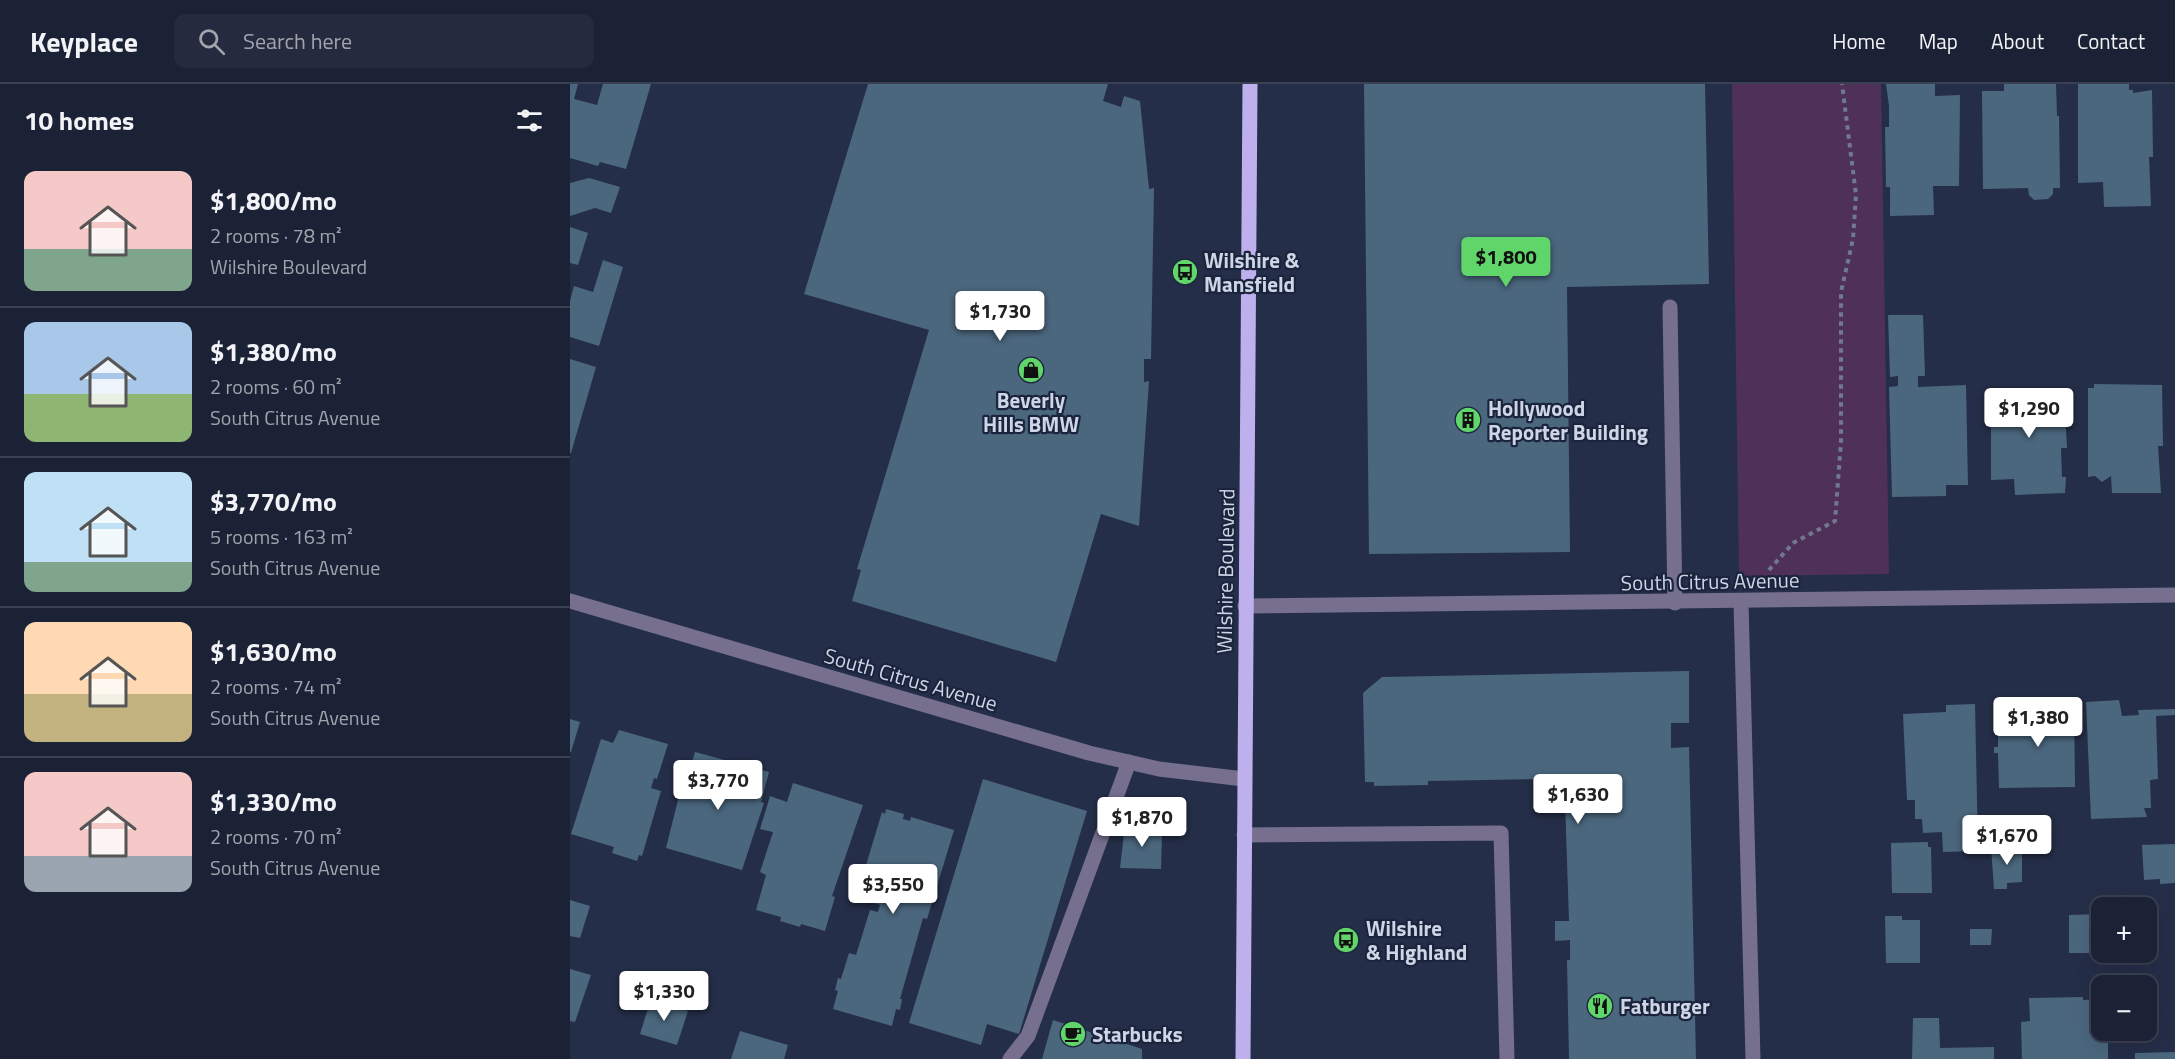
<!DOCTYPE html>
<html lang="en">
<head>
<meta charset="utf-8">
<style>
	:root { --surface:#1c2236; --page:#252a3e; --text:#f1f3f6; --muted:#a0a4ad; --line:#3a3f51; --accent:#60d56a }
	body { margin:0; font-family:"Titillium Web",sans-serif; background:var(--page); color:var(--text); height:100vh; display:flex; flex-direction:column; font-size:22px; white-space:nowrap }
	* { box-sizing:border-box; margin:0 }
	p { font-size:20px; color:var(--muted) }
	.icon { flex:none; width:33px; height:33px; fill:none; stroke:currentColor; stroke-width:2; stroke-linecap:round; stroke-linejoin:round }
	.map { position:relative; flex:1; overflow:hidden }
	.side { display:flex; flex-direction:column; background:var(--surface); width:570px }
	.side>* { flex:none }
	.tools { position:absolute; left:1521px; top:813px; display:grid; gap:12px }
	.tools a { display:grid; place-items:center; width:66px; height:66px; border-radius:12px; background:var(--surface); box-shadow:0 6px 24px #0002,0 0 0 2px var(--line); font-size:30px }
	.price { position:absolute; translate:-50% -51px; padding:0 14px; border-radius:6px; background:#fff; color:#222; font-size:20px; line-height:39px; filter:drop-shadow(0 2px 3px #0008) }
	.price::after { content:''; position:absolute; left:50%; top:36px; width:18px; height:14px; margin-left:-9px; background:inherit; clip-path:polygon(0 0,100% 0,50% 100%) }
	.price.selected { background:var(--accent); color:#111 }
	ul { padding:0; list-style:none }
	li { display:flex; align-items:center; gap:18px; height:150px; padding:0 24px }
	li+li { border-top:2px solid var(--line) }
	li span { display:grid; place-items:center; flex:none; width:168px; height:120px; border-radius:12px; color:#555 }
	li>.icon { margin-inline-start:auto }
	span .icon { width:72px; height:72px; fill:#fffc; stroke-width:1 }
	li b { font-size:26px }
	h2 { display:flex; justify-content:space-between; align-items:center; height:72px; padding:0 24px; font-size:26px }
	header { display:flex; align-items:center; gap:36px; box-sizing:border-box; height:84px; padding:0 30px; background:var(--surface); border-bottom:2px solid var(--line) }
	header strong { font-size:28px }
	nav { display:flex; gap:33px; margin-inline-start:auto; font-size:21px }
	.search { width:420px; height:54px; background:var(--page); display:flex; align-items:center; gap:15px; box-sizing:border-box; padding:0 21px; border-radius:12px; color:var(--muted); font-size:22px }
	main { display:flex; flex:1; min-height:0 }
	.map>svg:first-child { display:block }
	.green { fill:#4f3058 }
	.building { fill:#4b677e }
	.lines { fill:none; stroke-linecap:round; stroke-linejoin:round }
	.path { stroke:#71798f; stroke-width:4; stroke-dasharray:4.5 4.5; stroke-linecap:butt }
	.minor { stroke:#76708e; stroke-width:15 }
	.major { stroke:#bdb0ed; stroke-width:15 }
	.labels { text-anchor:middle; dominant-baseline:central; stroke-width:4.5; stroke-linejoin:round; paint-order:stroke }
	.poi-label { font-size:21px; font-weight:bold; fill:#ced5e6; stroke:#1b243d; text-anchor:start }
	.street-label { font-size:21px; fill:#ced5e6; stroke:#1b243d }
</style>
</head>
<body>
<header>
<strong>Keyplace</strong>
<div class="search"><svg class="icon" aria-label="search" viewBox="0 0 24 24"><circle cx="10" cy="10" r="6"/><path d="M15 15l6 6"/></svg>Search here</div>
<nav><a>Home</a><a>Map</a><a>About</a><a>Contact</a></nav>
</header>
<main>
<section class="side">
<h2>10 homes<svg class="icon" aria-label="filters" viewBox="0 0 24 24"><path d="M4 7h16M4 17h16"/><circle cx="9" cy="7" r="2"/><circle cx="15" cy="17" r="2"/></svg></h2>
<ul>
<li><span style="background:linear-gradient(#f6c9c9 65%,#7fa58c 0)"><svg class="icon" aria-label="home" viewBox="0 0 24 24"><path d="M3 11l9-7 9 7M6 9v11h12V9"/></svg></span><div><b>$1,800/mo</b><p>2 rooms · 78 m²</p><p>Wilshire Boulevard</p></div></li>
<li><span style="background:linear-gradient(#a9c7e8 60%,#8fb573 0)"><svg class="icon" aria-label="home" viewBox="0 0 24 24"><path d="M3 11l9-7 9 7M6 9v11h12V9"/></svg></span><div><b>$1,380/mo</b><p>2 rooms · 60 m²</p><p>South Citrus Avenue</p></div></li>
<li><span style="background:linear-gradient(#bfe0f5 75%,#7fa58c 0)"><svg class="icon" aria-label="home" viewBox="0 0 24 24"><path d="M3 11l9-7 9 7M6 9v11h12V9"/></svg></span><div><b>$3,770/mo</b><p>5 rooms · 163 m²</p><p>South Citrus Avenue</p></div></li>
<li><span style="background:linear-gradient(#ffd9b3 60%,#c2b280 0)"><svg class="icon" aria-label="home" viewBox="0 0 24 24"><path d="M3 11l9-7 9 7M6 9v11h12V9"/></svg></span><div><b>$1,630/mo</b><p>2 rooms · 74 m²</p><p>South Citrus Avenue</p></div></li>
<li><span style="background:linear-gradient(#f6c9c9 70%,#9aa5b1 0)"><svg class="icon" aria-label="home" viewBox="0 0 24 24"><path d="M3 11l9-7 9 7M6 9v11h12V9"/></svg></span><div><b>$1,330/mo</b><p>2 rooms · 70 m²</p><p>South Citrus Avenue</p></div></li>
</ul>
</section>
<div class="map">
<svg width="1605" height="975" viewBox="0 0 1605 975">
	<rect width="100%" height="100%" fill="#252e48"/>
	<path class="green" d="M1162 0H1311L1319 490 1169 492Z"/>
	<g class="building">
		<path d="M0 0H8L4 15 27 21 33 0H81L56 85 30 78 28 82 0 74Z"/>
		<path d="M298 0H538L533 17 551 23 554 12 570 17 579 105 584 104 581 275H574V298L579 297 569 442 531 430 486 578 282 517 291 486 287 485 359 246 234 210Z"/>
		<path d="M794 0H1135L1139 200 997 203 1000 468 799 470Z"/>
		<path d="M1316 0H1365V12L1390 11 1389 102H1363L1364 131 1320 132V103H1316L1315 43H1319V22Z"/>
		<path d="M1434 0H1486L1487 32H1489L1490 104H1483V110L1478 115 1464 116 1459 111 1458 104 1413 105 1412 7H1434Z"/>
		<path d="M1508 0H1559V6H1563V9L1582 6 1583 73H1579L1581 122 1534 123 1533 98 1508 99Z"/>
		<path d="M19 94 50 103 41 129 25 124 0 132V99Z"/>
		<path d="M0 143 18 149 8 181 0 179Z"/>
		<path d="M33 176 53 183 29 262 0 253V217L4 202 23 208Z"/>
		<path d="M1318 231H1353L1355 292H1348V303L1396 301 1398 401H1376V412L1322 413 1319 303 1328 302V292L1320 293Z"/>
		<path d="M0 275 26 283 1 369H0Z"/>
		<path d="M1524 300 1592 301 1593 362H1588L1591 409H1542L1541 392 1532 398 1525 392 1518 393V304H1524Z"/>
		<path d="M1494 304 1497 364H1491L1492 393H1496L1495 409 1445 411 1444 395 1421 396V305Z"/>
		<path d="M1119 587V639H1101V664L1119 663 1126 975H999L997 876H1000V856L985 857V837H999L995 716H972L971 695 858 697V701L804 702V698H795L793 609 812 593Z"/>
		<path d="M1471 614H1504L1505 703 1429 704 1428 669H1424V663H1428V627H1444V639L1469 638Z"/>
		<path d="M1549 616 1552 632 1569 631 1568 626 1605 625V631L1586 632 1588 695 1580 696 1581 724H1574L1577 733 1521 735 1516 618Z"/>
		<path d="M1405 620 1408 767 1373 768 1372 748 1353 749 1352 735H1345V716H1337L1333 630 1376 628V621Z"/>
		<path d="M0 635 10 638 1 668H0Z"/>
		<path d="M49 646 98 660 87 695 84 694 81 704 91 707 72 772 69 771 67 777 42 769 44 763 1 750 31 655 43 659Z"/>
		<path d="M125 668 199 688 191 718 194 719 172 786 96 764 111 704 114 705Z"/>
		<path d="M413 695 517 727 449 950 417 940 411 961 339 939Z"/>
		<path d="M223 699 293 721 262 812 265 813 255 847 231 840 230 843 210 837 211 833 186 826 196 791 190 788 203 748 190 745 200 712 217 718Z"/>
		<path d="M316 725 334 730 333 735 340 737 341 733 384 746 357 835 353 834 330 915H332L330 926 326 925 322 942 263 925 268 907 265 906 268 894 271 895 279 869 286 871 300 826 308 828 310 821 299 817 307 792 294 788 312 728 315 730Z"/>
		<path d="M555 741 571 744 572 741 589 746 588 749 592 750 591 785 550 784Z"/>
		<path d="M1358 758V763H1361L1362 809H1322L1321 759Z"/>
		<path d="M1605 760V799L1590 800V795L1574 796 1572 761Z"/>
		<path d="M1421 763H1452V798L1437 799V805H1424Z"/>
		<path d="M0 816 20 822 10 854 0 852Z"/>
		<path d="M1532 830V869H1499V831Z"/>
		<path d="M1315 832H1332V836H1350V879H1316Z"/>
		<path d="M1400 845H1422L1421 861H1400Z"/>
		<path d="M0 885 21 891 5 938 0 937Z"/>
		<path d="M1513 913V916L1532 915V946H1538V975H1452L1451 938 1460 937 1459 914Z"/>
		<path d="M81 915 118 927 107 961 70 950Z"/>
		<path d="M1343 934H1369L1370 964 1424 963V975H1342Z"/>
		<path d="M483 936 572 965V975H472Z"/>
		<path d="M170 947 218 961 214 975H161Z"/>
		<path d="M1605 968V975H1565V969Z"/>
	</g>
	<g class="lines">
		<path class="path" d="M1199 486 1223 459 1265 437 1271 358V208L1283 155 1286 111 1272 0"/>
		<g class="minor">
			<path d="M1100 223 1105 519"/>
			<path d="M0 517 519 669 589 685 674 695"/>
			<path d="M1171 518 1183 975"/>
			<path d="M675 522 1605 511"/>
			<path d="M674 751 931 749 937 975"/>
			<path d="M440 975 458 952 559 678"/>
		</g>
		<path class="major" d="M673 975 680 0"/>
	</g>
	<defs>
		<g id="bus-disc" transform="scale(1.35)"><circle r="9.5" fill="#60d56a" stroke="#1b243d"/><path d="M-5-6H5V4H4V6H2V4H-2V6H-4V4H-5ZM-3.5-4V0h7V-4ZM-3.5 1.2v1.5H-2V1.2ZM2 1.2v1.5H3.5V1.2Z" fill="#111"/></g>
		<g id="shop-disc" transform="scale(1.35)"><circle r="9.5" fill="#60d56a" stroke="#1b243d"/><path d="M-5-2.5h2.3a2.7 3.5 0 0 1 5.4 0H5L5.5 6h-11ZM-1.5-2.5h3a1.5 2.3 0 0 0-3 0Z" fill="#111"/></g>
		<g id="building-disc" transform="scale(1.35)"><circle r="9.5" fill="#60d56a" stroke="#1b243d"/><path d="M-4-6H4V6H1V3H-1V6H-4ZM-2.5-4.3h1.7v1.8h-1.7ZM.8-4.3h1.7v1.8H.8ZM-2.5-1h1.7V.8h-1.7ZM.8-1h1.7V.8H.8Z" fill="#111"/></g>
		<g id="restaurant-disc" transform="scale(1.35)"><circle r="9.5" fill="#60d56a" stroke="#1b243d"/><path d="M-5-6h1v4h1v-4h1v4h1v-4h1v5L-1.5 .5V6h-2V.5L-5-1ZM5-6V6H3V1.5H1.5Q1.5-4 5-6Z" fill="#111"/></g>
		<g id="cafe-disc" transform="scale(1.35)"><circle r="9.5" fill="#60d56a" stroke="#1b243d"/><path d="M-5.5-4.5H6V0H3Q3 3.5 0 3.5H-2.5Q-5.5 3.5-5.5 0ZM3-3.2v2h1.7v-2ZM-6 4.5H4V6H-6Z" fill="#111"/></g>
	</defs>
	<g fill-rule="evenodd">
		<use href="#bus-disc" x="615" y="188"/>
		<use href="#shop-disc" x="461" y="286"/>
		<use href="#building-disc" x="898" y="336"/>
		<use href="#bus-disc" x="776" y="856"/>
		<use href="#restaurant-disc" x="1030" y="922"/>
		<use href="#cafe-disc" x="503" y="950"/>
	</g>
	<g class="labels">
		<g class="poi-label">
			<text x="634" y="176">Wilshire &amp;<tspan x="634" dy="24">Mansfield</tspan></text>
			<text x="461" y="316" text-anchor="middle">Beverly<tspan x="461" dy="24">Hills BMW</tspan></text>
			<text x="918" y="324">Hollywood<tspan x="918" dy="24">Reporter Building</tspan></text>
			<text x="796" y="844">Wilshire<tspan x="796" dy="24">&amp; Highland</tspan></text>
			<text x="1050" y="922">Fatburger</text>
			<text x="522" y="950">Starbucks</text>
		</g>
		<g class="street-label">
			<text transform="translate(655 487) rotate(-89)">Wilshire Boulevard</text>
			<text transform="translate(1140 497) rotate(-1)">South Citrus Avenue</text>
			<text transform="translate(341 595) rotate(16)">South Citrus Avenue</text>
		</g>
	</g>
</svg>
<div class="tools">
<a>+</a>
<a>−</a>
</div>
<b class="price selected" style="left:936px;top:204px">$1,800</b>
<b class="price" style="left:430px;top:258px">$1,730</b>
<b class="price" style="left:1459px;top:355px">$1,290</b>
<b class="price" style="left:1468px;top:664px">$1,380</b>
<b class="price" style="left:148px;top:727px">$3,770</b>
<b class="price" style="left:1008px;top:741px">$1,630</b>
<b class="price" style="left:572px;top:764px">$1,870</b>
<b class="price" style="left:1437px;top:782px">$1,670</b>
<b class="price" style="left:323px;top:831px">$3,550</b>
<b class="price" style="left:94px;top:938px">$1,330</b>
</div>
</main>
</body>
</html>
